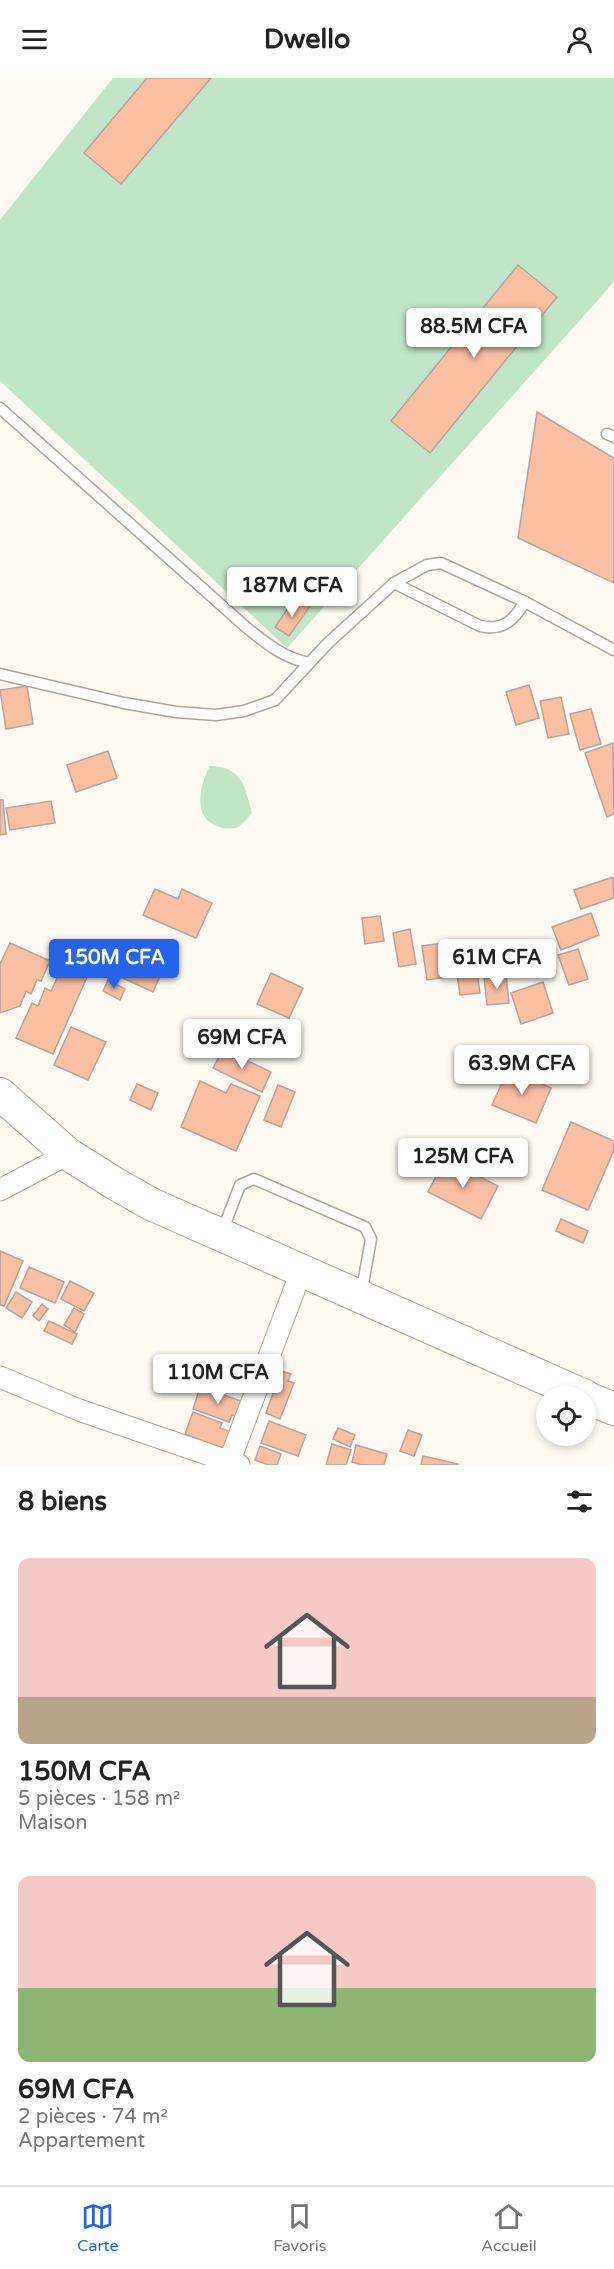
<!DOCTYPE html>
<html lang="fr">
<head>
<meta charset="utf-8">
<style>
	:root { --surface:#fff; --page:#f6f6f6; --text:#222; --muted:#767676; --line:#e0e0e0; --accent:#2563eb }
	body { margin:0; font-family:"Varela Round",sans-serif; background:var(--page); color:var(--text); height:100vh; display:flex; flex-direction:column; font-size:22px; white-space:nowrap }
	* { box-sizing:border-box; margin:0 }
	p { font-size:20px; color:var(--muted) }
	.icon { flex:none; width:33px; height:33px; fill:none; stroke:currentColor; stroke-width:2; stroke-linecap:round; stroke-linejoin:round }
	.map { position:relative; height:1387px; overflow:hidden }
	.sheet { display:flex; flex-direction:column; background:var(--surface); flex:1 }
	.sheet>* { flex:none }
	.buttons { position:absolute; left:536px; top:1308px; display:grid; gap:12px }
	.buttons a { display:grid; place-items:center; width:60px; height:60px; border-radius:50%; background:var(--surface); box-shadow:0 3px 9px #0003; font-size:30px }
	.price { position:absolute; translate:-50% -51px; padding:0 14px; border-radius:6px; background:#fff; color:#222; font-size:20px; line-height:39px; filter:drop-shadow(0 2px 3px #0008) }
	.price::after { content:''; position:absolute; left:50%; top:36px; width:18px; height:14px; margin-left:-9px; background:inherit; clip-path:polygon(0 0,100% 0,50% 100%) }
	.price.active { background:var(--accent); color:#fff }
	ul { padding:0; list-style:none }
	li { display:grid; align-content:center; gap:12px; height:318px; padding:0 18px }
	li span { display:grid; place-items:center; height:186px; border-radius:12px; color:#555 }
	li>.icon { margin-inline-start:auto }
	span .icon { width:108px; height:108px; fill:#fffc; stroke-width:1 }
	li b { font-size:26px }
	h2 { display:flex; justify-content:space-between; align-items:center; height:72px; padding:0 18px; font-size:26px }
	header { display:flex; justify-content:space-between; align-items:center; height:78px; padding:0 18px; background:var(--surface); font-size:27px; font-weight:700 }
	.menu { display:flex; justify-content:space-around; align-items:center; height:84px; border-top:2px solid var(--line); background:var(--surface); font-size:16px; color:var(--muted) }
	.menu a { display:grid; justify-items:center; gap:3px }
	.menu .active { color:var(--accent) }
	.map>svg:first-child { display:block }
	.green { fill:#c0e5c7 }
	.building { fill:#fabea1; stroke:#b4a59e; stroke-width:1.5 }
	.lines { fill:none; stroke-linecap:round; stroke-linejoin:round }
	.service-casing { stroke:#aca698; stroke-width:13 }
	.minor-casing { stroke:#aca698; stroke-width:23 }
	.secondary-casing { stroke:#aca698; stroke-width:34 }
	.service { stroke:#fff; stroke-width:10 }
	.minor { stroke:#fff; stroke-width:21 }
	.secondary { stroke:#fff; stroke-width:32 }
</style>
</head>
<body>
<header><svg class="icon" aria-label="menu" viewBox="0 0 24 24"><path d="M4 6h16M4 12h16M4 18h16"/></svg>Dwello<svg class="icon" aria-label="person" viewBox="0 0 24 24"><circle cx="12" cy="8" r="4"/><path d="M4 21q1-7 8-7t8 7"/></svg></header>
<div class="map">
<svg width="614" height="1387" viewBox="0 0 614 1387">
	<rect width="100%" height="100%" fill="#fefaf1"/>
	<g class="green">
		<path d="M113 0H614V204L287 570 0 303V142Z"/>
		<path d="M210 688C242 688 245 709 252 735 248 739 243 746 238 749 234 751 225 751 220 749 191 742 200 706 210 688Z"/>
	</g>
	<g class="building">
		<path d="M147 0H211L121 106 84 75Z"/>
		<path d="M518 187 557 219 430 375 391 343Z"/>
		<path d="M537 334 614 380V505L518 460Z"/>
		<path d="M298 521 310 528 289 558 275 549 288 530 291 532Z"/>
		<path d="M529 607 539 640 516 647 506 614Z"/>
		<path d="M27 608 33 646 6 651 0 612Z"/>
		<path d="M561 619 569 656 548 660 540 623Z"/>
		<path d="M591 631 601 666 580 672 570 636Z"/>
		<path d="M613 665 614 736 607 739 585 675Z"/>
		<path d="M108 673 117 700 76 714 67 687Z"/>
		<path d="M0 722H3L6 756 0 757Z"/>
		<path d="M51 723 55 745 10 752 6 730Z"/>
		<path d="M613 799 614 820 581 831 574 812Z"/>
		<path d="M155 811 178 821 182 811 212 825 196 860 143 837Z"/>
		<path d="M591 835 599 857 561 872 552 849Z"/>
		<path d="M380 838 384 863 365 866 362 840Z"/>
		<path d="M410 851 416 886 399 889 393 855Z"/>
		<path d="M10 865 50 883 41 903 37 902 31 916 26 913 20 928 0 935V886Z"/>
		<path d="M443 865 447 899 427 902 422 868Z"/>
		<path d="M578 871 588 901 569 907 558 877Z"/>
		<path d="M127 874 163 891 153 914 116 897Z"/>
		<path d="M475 880 480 915 460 917 455 883Z"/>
		<path d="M63 888 87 899 53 976 16 960 32 925 38 928 45 910 51 913Z"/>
		<path d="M271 895 303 910 289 940 257 926Z"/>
		<path d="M506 897 509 925 487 927 484 900Z"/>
		<path d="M108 902 125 911 120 922 103 913Z"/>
		<path d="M543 904 553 935 521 946 511 915Z"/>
		<path d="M71 949 106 964 88 1002 54 987Z"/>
		<path d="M223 971 271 994 262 1014 213 990Z"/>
		<path d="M508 991 551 1010 536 1045 492 1027Z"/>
		<path d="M200 1003 226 1015 231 1006 260 1018 236 1073 181 1049Z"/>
		<path d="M137 1006 158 1015 151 1032 130 1022Z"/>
		<path d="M278 1007 295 1014 281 1049 264 1042Z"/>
		<path d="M571 1044 614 1063V1072L588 1132 542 1112Z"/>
		<path d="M445 1081 498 1108 481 1141 428 1114Z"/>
		<path d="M561 1141 588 1153 583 1165 556 1153Z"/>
		<path d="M0 1173 23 1183 4 1228 0 1227Z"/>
		<path d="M29 1189 64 1204 55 1225 20 1210Z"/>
		<path d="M70 1203 94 1215 84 1233 61 1221Z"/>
		<path d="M16 1214 32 1224 22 1240 6 1230Z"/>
		<path d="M42 1226 48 1231 39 1243 33 1238Z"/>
		<path d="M74 1230 84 1236 75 1254 64 1247Z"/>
		<path d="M49 1243 77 1256 72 1266 44 1253Z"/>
		<path d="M281 1293 291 1296 288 1303 294 1305 280 1341 266 1335Z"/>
		<path d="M200 1309 244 1324 239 1339 232 1337 229 1344 193 1331Z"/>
		<path d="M193 1334 222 1345 220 1350 234 1355 227 1372 185 1356Z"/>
		<path d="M269 1343 306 1357 298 1378 261 1365Z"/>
		<path d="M338 1350 355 1357 350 1369 333 1361Z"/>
		<path d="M408 1352 422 1357 414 1378 400 1373Z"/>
		<path d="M332 1366 351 1372 346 1387H326Z"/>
		<path d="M356 1367 387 1376 384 1387H362L352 1384Z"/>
		<path d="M260 1368 281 1376 277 1387H269L255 1382Z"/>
		<path d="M423 1378 458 1386V1387H421Z"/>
	</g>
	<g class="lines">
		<g class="service-casing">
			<g id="service">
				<path d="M0 330 247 550C267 566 284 580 309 585"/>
				<path d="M607 356 614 359"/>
				<path d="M394 505 427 487 441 485 525 524 614 572"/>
				<path d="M0 596 124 625 176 634 216 637 244 633 275 622 328 565 394 505 480 548C503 553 513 543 525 524"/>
				<path d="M222 1154 240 1107 254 1101 365 1149 371 1161 361 1217"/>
			</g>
		</g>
		<g class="minor-casing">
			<g id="minor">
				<path d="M0 1112 68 1076"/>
				<path d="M0 1299 79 1332 239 1387"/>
				<path d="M228 1387 301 1194"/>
			</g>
		</g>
		<g class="secondary-casing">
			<g id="secondary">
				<path d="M0 1016 68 1076 114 1105 151 1126 585 1318"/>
				<path d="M585 1319 614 1331"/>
			</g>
		</g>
		<use href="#service" class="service"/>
		<use href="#minor" class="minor"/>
		<use href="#secondary" class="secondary"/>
	</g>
</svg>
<div class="buttons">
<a><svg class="icon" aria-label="locate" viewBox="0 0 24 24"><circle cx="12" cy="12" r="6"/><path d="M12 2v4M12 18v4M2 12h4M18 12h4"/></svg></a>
</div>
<b class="price" style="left:474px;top:281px">88.5M CFA</b>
<b class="price" style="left:292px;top:540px">187M CFA</b>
<b class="price active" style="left:114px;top:912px">150M CFA</b>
<b class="price" style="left:497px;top:912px">61M CFA</b>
<b class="price" style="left:242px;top:992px">69M CFA</b>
<b class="price" style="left:522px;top:1018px">63.9M CFA</b>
<b class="price" style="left:463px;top:1111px">125M CFA</b>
<b class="price" style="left:218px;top:1327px">110M CFA</b>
</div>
<section class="sheet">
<h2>8 biens<svg class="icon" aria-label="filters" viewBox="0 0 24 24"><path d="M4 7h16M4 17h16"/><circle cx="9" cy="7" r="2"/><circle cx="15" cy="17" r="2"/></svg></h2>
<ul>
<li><span style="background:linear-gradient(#f6c9c9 75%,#b9a48a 0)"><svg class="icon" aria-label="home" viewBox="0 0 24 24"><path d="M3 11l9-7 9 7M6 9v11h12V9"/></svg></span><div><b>150M CFA</b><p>5 pièces · 158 m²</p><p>Maison</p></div></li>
<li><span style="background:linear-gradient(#f6c9c9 60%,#8fb573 0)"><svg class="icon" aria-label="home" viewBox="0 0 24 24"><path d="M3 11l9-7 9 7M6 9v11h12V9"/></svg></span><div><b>69M CFA</b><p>2 pièces · 74 m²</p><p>Appartement</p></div></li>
</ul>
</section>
<nav class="menu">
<a class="active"><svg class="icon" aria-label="map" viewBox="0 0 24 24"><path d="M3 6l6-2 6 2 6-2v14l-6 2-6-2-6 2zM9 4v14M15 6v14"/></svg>Carte</a>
<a><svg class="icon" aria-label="saved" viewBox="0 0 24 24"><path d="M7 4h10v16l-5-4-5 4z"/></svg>Favoris</a>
<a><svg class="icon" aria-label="home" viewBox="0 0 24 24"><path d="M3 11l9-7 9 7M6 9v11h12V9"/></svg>Accueil</a>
</nav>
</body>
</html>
